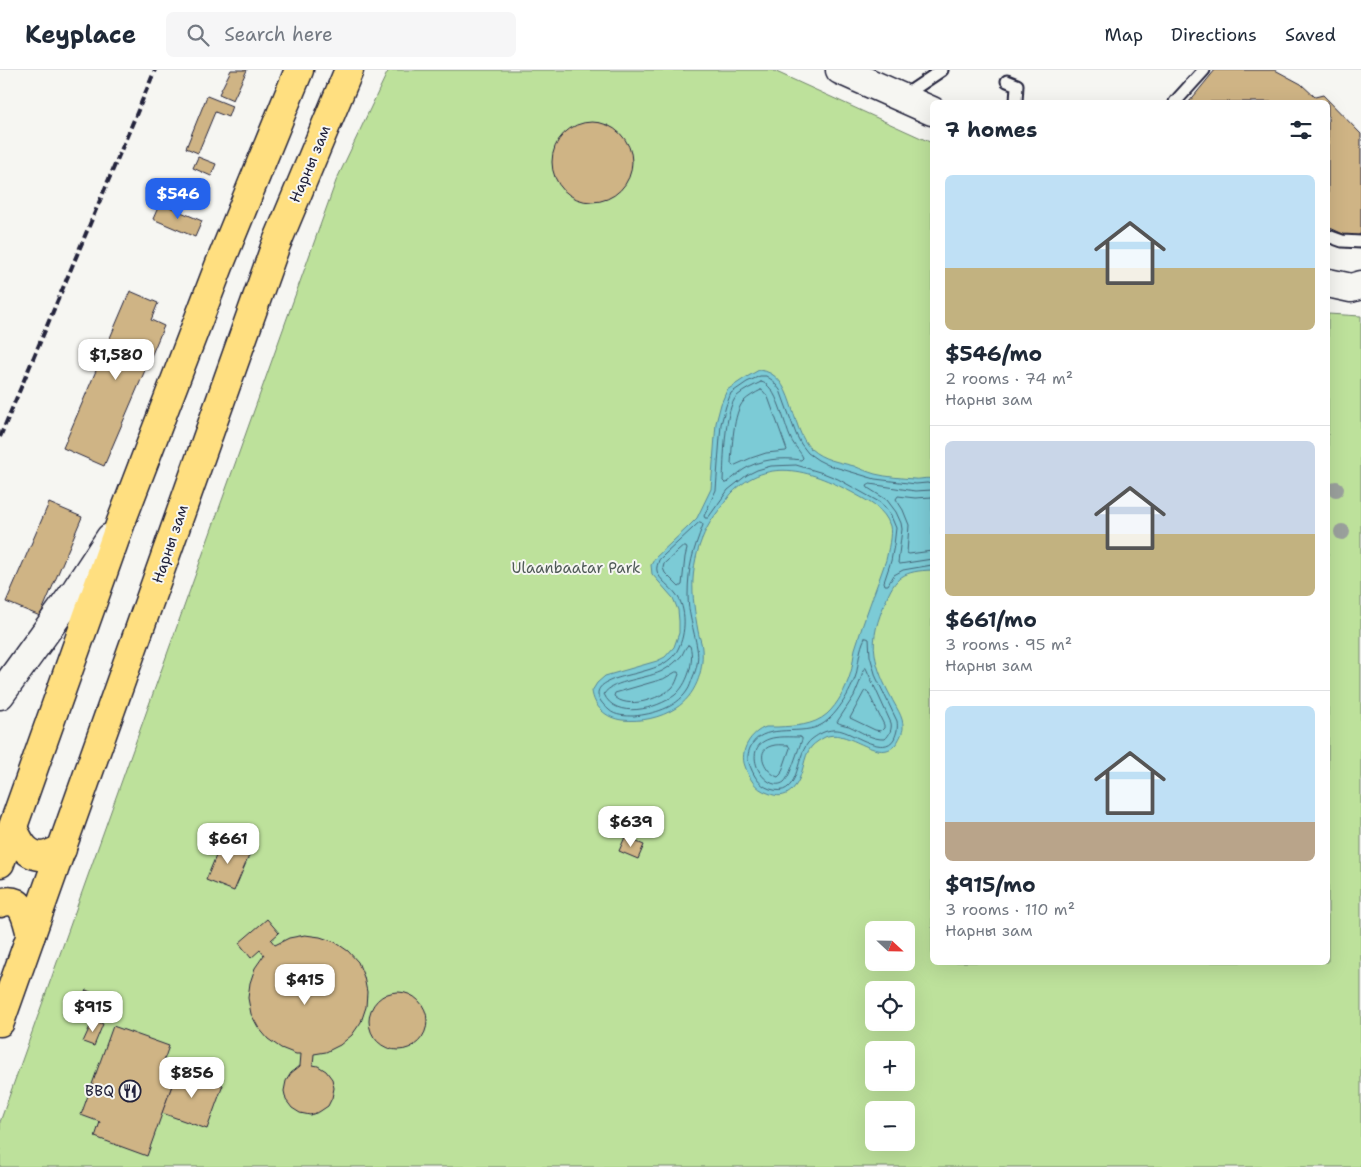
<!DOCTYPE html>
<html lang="en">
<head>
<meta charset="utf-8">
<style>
	:root { --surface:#fff; --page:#f6f6f7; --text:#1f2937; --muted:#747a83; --line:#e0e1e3; --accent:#2563eb }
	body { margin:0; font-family:"Shantell Sans",sans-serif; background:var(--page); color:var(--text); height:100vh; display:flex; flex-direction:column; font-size:19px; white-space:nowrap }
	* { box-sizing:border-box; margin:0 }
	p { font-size:16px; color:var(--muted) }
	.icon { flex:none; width:28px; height:28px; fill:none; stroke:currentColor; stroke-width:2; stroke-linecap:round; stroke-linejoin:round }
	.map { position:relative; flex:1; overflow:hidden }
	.side { position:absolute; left:930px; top:30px; width:400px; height:865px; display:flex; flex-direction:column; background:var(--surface); border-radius:8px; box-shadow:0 5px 20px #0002 }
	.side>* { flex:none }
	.needle { width:32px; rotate:112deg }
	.controls { position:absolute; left:865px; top:851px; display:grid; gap:10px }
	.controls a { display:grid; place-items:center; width:50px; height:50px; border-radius:8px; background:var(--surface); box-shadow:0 5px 20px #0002; font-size:25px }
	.price { position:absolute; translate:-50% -42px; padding:0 11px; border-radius:10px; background:#fff; color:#222; font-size:16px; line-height:32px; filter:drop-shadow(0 1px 2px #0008) }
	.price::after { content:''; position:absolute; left:50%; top:30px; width:15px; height:11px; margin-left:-8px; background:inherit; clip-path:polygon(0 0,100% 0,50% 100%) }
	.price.on { background:var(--accent); color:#fff }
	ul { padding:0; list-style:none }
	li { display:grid; align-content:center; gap:10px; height:265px; padding:0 15px }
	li+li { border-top:1px solid var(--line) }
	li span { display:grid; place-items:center; height:155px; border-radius:8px; color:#555 }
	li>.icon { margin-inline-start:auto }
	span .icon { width:90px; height:90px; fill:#fffc; stroke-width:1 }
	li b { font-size:21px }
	h2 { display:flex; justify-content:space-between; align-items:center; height:60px; padding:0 15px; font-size:21px }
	header { display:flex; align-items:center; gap:30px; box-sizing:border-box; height:70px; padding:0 25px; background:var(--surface); border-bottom:1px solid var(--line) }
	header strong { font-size:24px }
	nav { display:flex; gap:28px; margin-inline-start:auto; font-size:18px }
	.search { width:350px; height:45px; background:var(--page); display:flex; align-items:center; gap:12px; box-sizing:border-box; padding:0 18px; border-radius:8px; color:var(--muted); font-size:19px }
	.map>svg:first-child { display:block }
	.green { fill:#bde19b; stroke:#70826b; fill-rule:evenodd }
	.water { fill:#7bcbd6; stroke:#578798 }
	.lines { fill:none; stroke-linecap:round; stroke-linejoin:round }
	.shore { stroke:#466679; stroke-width:1 }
	.building { fill:#cfb485; stroke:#22223b }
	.lane-casing { stroke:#22223b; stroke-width:15 }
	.secondary-casing { stroke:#22223b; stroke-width:31 }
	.primary-casing { stroke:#22223b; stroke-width:31 }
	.lane { stroke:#f6f6f2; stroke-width:11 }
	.secondary { stroke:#f6f6f2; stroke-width:28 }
	.primary { stroke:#ffdf80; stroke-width:28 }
	.rail { stroke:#22223b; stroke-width:4; stroke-dasharray:8 4; stroke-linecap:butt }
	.tree { fill:#9ba19d }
	.labels { text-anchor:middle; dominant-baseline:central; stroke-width:4; stroke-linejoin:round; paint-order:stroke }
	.street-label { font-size:15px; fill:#22223b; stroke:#f6f6f2 }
	.park-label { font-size:15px; fill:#505b58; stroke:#f6f6f2 }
	.poi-label { font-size:15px; fill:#22223b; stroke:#f6f6f2; text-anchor:end }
</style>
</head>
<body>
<header>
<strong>Keyplace</strong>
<div class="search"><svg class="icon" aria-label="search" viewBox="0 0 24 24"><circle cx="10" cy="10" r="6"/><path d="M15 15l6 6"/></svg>Search here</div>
<nav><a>Map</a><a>Directions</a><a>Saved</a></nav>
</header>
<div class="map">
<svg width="1361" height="1097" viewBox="0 0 1361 1097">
	<rect width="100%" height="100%" fill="#f6f6f2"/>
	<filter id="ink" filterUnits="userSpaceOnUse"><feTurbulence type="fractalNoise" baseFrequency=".02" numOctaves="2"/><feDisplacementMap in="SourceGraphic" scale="10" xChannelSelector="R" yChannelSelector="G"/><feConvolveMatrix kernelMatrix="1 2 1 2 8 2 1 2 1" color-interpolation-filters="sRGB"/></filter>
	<g filter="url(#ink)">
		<path class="green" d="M390 0H772L932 73V892H1328V244L1361 246V1097H0V1052L336 111 387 3ZM874 860H906V892H874ZM874 920H906V952H874ZM874 980H906V1012H874ZM874 1040H906V1072H874Z"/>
		<path class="water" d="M759 300C795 303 789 358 811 379 823 390 839 392 854 396 861 399 868 402 875 404 887 407 901 408 914 409 920 410 926 407 932 409V500C904 501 895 506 885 533 878 549 872 567 875 584 877 599 884 614 891 627 895 636 904 647 903 658 903 660 902 663 901 665 885 704 851 656 825 667 821 669 815 673 812 676 802 686 805 707 792 720 785 727 777 727 768 723 755 719 749 708 745 696 739 681 751 662 766 657 770 657 774 657 778 657 795 656 813 656 827 644 838 634 846 618 850 605 853 597 853 587 855 579 864 549 876 519 886 490 888 481 892 464 890 456 885 439 869 432 855 424 814 402 769 384 731 424 728 428 725 432 722 436 717 443 711 450 707 458 699 473 694 491 693 509 692 526 695 544 698 561 699 567 702 573 702 579 704 602 695 626 676 638 660 648 641 652 622 650 606 648 594 637 592 621L597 613 605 606 657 591 665 587 674 577 679 563V551L678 540 673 528 652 504 651 495 655 488 688 457 697 448 711 419 716 353 721 334 727 320 745 308Z"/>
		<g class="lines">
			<g class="shore">
				<path d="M761 312C777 314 784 355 791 369 794 376 801 382 803 388L801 390C782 387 759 389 743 400 737 404 732 409 727 413H725L723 411C724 392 724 339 737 326 744 320 753 316 761 312Z"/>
				<path d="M761 320 763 321 768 327 787 380 786 381 766 383 751 388 733 396 731 394C732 380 733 341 744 331 748 327 755 323 761 320Z"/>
				<path d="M932 414 927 413 916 414 875 409 828 395 818 390 808 383 801 374 796 364 780 320 772 310 766 306H760L747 312 731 323 726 336 721 354 716 420 704 446 705 448H708L728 420 747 405 757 400 771 396 796 395 823 403 838 409 881 433 891 446 896 458 894 475 891 491 884 512 885 515H888L894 505 903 500 932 495"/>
				<path d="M932 420 915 421 870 414 867 416 868 418 887 430 896 442 901 453 902 459 898 493 900 494 932 489"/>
				<path d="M932 427 915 428 898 426 896 429 903 440 909 455 907 483 909 484 932 481"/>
				<path d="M700 452 702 453 703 455C693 481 688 497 688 525 688 543 694 560 697 578 699 588 697 598 693 607 691 612 690 617 687 621 676 638 653 644 634 646 626 646 615 646 609 640 579 614 618 608 637 603 644 601 652 599 659 596 666 593 675 586 678 579 686 564 687 538 676 524 671 517 659 510 657 501 656 497 658 494 659 490Z"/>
				<path d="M683 477H686L687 479 685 487 682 515 679 517 665 503 663 498 664 494Z"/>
				<path d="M865 568H867L869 569 870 586 876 607 897 651C898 658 897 662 894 669 884 686 856 665 842 661 836 659 829 660 824 662 819 664 811 669 808 673 795 688 800 729 770 719 758 715 753 704 749 693 747 688 748 683 750 678 761 652 798 666 819 656 835 649 851 621 856 605 859 592 859 579 865 568Z"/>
				<path d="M688 575 690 576C695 592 687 615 675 625 657 639 615 650 604 624 612 610 649 609 664 600 671 596 677 591 682 585 684 581 685 578 688 575Z"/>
				<path d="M866 598 891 653C892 658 890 665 885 669 872 670 860 661 849 656 844 655 840 654 837 652L854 626 861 609 863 600Z"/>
				<path d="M676 602H678L679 604C677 609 676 614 672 618 659 629 627 640 614 626L615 623 663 609Z"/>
				<path d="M866 621 868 622 884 655V658L881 661 875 660 850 648 864 622Z"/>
				<path d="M800 667 802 668V670C798 679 790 707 784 712 766 725 738 679 769 669 777 666 791 667 800 667Z"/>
				<path d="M788 675 790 678 781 704 778 707C766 703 754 681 771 676 776 674 783 675 788 675Z"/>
			</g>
		</g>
		<g class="building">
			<path d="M231 0H247L233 30 219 24Z"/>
			<path d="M1215 0H1275L1301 14 1315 27 1323 25 1361 64V163L1354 169 1328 157V32H1189Z"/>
			<path d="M207 26 232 36 228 47 215 42 198 83 186 78Z"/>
			<circle cx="592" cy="92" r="40"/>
			<path d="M198 87 216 94 211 106 193 98Z"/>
			<path d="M160 133 202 151 195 167 153 149Z"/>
			<path d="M130 221 158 233 151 250 164 256 104 396 63 378Z"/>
			<path d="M49 433 82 447 40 546 6 532Z"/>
			<path d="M625 767 644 775 638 789 619 781Z"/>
			<path d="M223 769 251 781 234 821 206 810Z"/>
			<path d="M267 849 279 863 271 870 275 875 289 868 305 865 320 867 335 872 348 881 358 892 364 907 367 922 366 937 361 952 352 965 340 975 326 982 314 984 313 995 318 996 326 1001 332 1009 334 1018 332 1028 328 1036 319 1042 310 1045 300 1043 292 1038 286 1030 284 1021 286 1011 291 1003 300 996 301 984H296L281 978 268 969 258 957 251 944 248 928 250 913 255 898 264 885 260 880 251 888 239 873Z"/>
			<path d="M86 920 100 926 94 941 80 935Z"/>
			<circle cx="398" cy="951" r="29"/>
			<path d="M93 950 103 954 94 976 83 972Z"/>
			<path d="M113 956 169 976 163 993 178 999 147 1086 95 1067 100 1052 81 1045Z"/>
			<path d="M178 999 223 1015 207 1059 162 1043Z"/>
		</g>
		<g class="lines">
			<g class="lane-casing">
				<g id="lane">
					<path d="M1007 11 1017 15 1016 32"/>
					<path d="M902 27 942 0"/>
					<path d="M1175 32 1204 0"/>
					<path d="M1328 166 1342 171 1361 172"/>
				</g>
			</g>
			<g class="secondary-casing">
				<g id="secondary">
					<path d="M840 0 932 41"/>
					<path d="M1328 213 1351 218 1361 215"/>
					<path d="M0 625 76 520 110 468"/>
				</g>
			</g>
			<g class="primary-casing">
				<g id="primary">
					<path d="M13 758C19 771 25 786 43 786 49 785 56 781 62 779"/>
					<path d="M0 793 121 452 219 196 299 0"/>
					<path d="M0 833C24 825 26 848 31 865"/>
					<path d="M0 952 275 177 349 0"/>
				</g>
			</g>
			<use href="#lane" class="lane"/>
			<use href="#secondary" class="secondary"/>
			<use href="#primary" class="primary"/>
			<path class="rail" d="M0 367 155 0"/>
		</g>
		<g class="tree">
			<circle cx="1336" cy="419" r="8"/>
			<circle cx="1342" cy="462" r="8"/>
		</g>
	</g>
	<defs>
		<g id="restaurant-ring" transform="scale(1.125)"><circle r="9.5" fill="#f6f6f2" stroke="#22223b" stroke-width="1.5"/><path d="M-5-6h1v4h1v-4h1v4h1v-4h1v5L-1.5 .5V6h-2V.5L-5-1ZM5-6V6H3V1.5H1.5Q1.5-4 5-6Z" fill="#22223b"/></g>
	</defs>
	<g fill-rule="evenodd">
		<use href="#restaurant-ring" x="130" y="1021"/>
	</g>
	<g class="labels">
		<g class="street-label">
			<text transform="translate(310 94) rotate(-67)">Нарны зам</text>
			<text transform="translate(170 474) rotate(-71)">Нарны зам</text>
		</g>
		<g class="park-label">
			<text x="576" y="498">Ulaanbaatar Park</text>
		</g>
		<g class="poi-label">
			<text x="114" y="1021">BBQ</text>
		</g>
	</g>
</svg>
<div class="controls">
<a><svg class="needle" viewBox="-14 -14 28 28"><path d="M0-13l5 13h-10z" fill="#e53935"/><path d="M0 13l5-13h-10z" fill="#747a83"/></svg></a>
<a><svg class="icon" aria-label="locate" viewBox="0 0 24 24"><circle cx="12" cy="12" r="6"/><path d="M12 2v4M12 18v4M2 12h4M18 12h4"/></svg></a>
<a>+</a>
<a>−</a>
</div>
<b class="price on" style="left:178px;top:150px">$546</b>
<b class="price" style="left:116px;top:311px">$1,580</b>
<b class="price" style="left:631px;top:778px">$639</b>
<b class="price" style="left:228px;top:795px">$661</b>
<b class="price" style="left:305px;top:936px">$415</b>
<b class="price" style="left:93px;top:963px">$915</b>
<b class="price" style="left:192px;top:1029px">$856</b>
<section class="side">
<h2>7 homes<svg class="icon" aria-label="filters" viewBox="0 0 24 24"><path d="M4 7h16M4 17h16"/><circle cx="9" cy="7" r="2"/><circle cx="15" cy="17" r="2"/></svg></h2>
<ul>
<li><span style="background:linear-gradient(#bfe0f5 60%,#c2b280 0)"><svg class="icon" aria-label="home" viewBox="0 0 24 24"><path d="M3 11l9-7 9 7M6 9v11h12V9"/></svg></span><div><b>$546/mo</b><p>2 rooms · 74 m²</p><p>Нарны зам</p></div></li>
<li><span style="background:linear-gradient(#c9d6e8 60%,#c2b280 0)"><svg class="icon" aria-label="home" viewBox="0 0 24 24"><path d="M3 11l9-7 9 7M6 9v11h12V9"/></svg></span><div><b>$661/mo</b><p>3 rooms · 95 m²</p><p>Нарны зам</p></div></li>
<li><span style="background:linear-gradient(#bfe0f5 75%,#b9a48a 0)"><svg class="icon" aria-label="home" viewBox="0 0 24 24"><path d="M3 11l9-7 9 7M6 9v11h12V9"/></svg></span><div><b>$915/mo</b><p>3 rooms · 110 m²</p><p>Нарны зам</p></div></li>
</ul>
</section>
</div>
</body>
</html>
